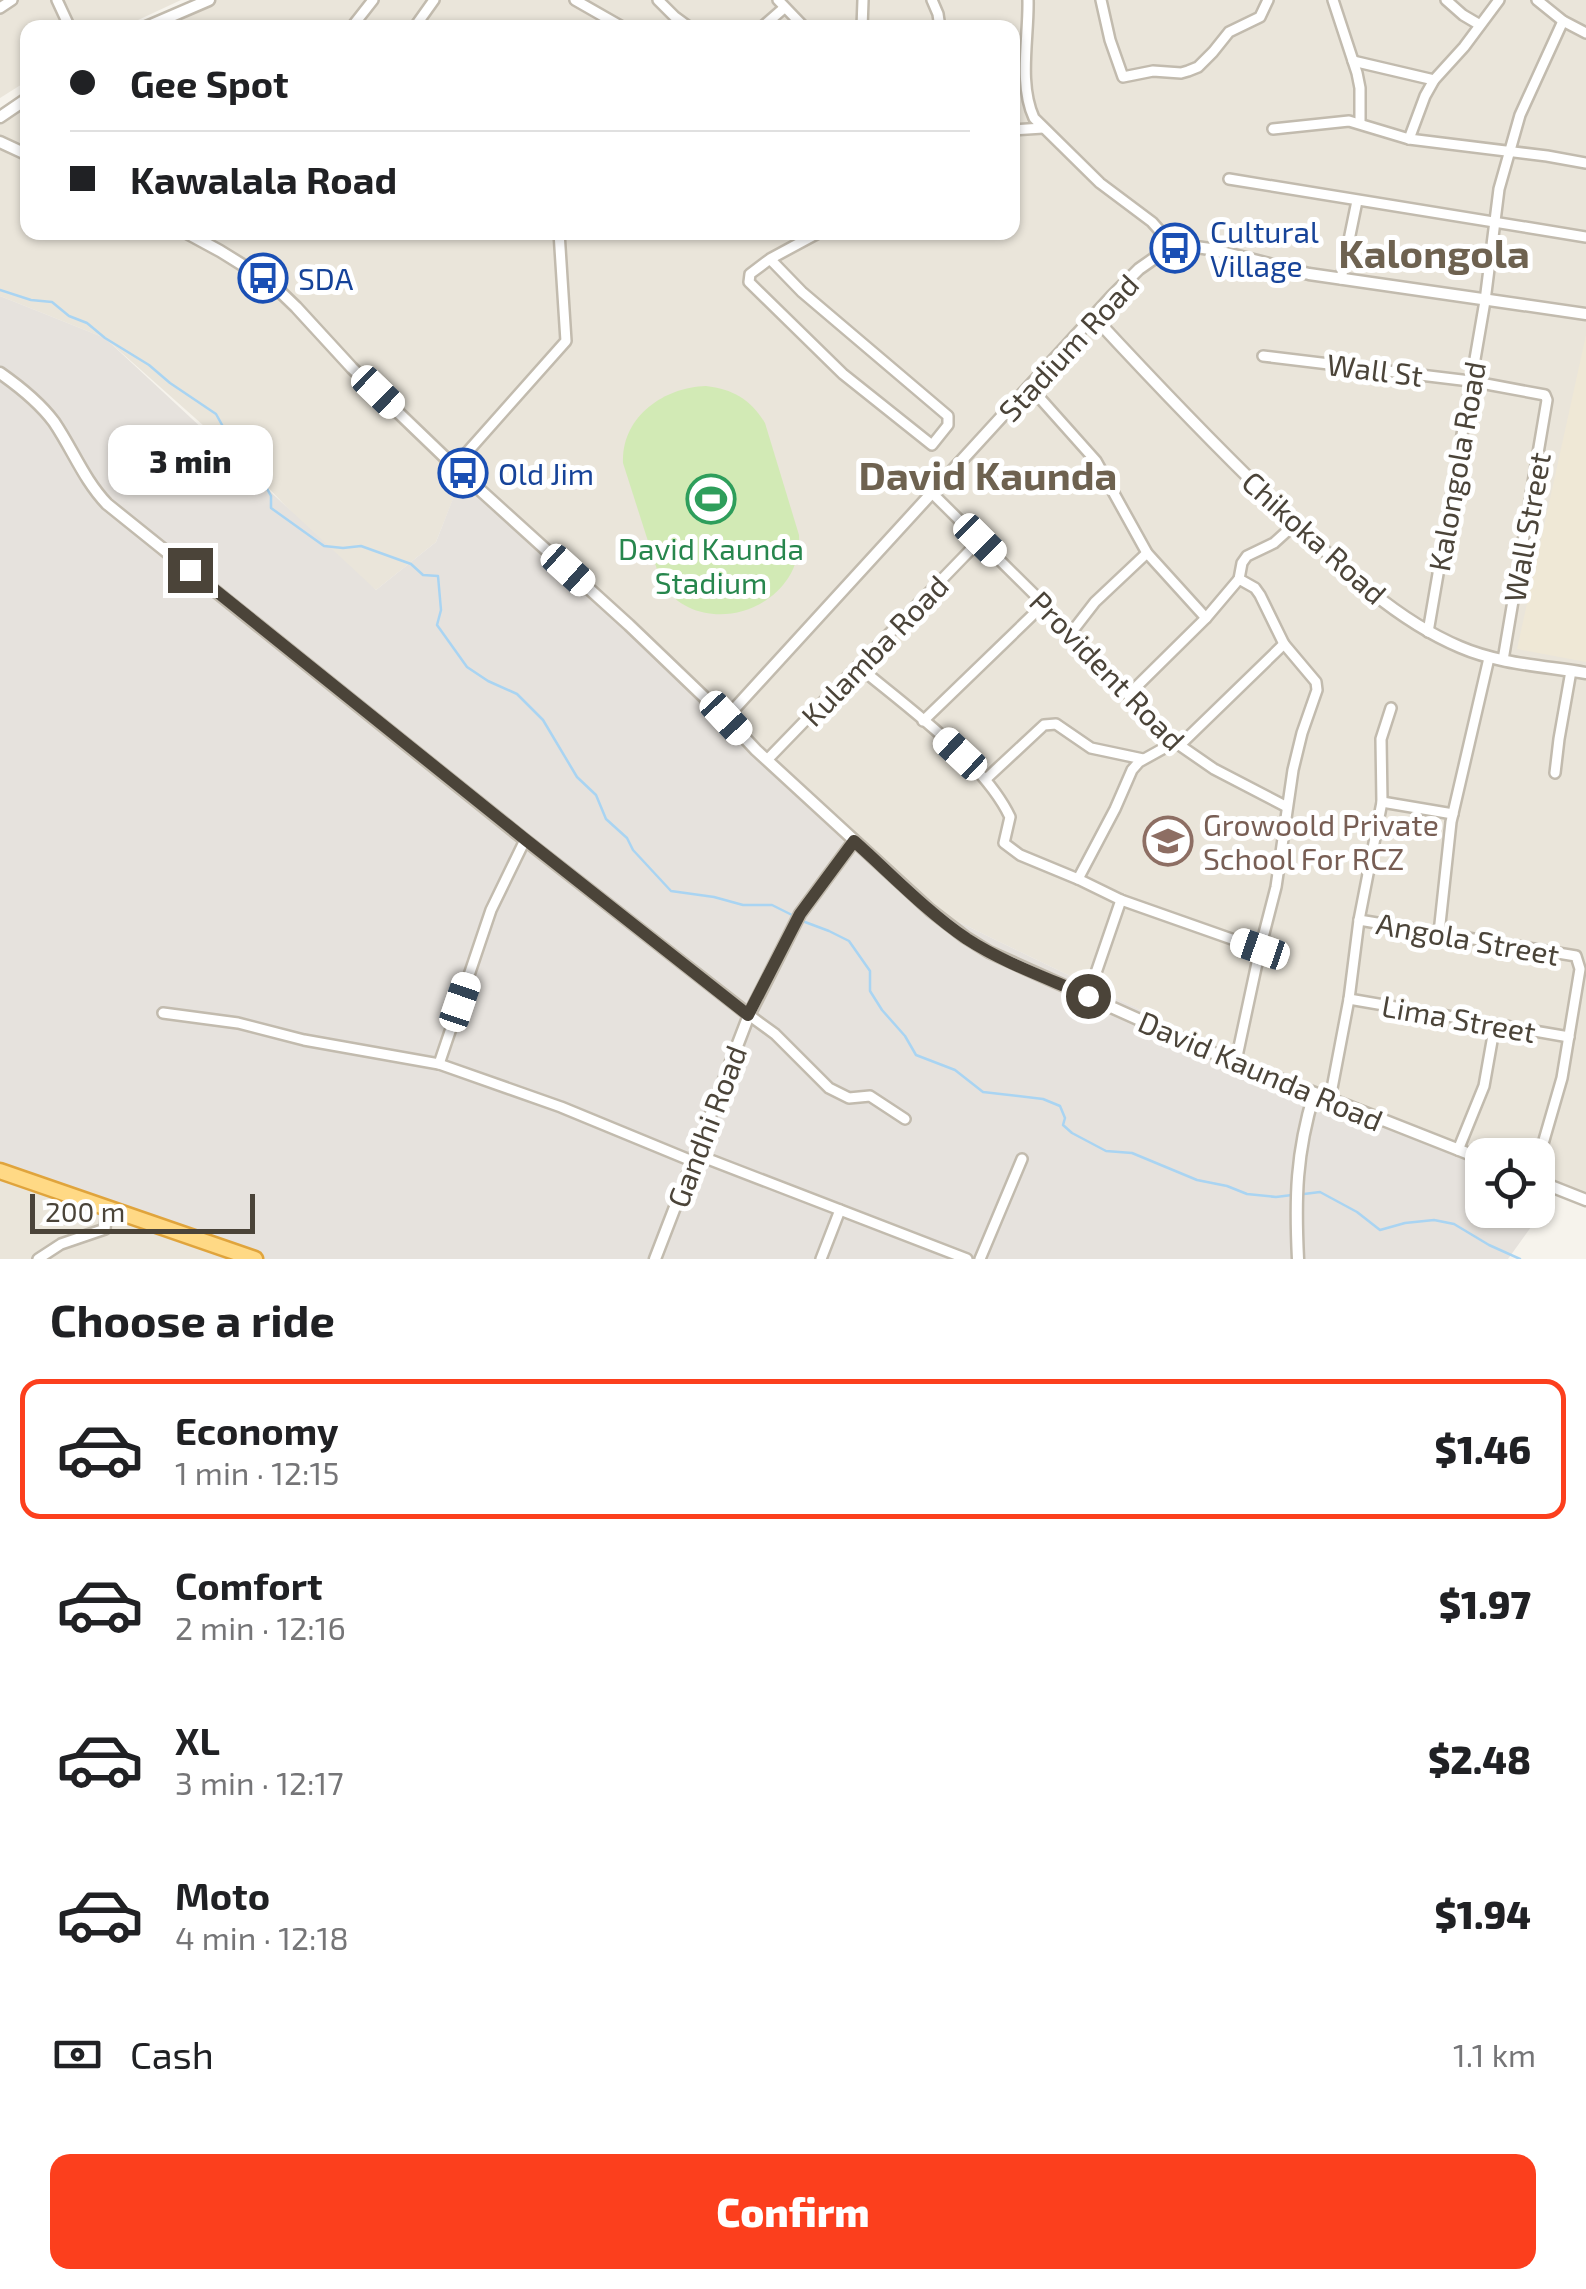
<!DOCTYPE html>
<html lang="en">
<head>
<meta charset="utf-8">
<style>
	body { margin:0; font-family:"Exo 2",sans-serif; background:#f2f2f2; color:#202124; height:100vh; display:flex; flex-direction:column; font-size:38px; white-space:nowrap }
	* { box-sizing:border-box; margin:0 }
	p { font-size:32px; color:#757577 }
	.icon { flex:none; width:55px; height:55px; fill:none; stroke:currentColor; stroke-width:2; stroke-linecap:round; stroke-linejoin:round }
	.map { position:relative; height:1259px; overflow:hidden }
	.sheet { display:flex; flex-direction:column; background:#fff; flex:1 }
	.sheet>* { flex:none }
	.banner { position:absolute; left:20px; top:20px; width:1000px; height:220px; border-radius:20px; box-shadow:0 2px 8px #0004; display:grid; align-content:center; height:220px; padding:0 50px; background:#fff }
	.tools { position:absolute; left:1465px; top:1138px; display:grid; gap:20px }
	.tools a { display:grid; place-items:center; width:90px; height:90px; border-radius:20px; background:#fff; box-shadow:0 2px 8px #0004; font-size:50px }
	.scale { position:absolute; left:30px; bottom:25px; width:225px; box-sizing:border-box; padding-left:10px; border:5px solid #4b4439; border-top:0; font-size:28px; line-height:35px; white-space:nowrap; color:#4b4439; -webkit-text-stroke:8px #fff; paint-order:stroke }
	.end { position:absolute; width:45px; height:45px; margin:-22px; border:12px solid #4b4439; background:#fff; box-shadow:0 0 0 5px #fff }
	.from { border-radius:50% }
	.bubble { position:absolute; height:70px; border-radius:20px; background:#fff; box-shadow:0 2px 8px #0004; font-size:32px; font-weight:800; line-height:70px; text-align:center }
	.car { position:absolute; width:30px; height:60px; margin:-30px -15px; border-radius:12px; box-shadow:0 0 8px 2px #0007; background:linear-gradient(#fff 24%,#345 0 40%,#fff 0 76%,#345 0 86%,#fff 0) }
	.banner b { display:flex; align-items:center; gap:35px; height:95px; font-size:38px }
	.banner b+b { border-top:2px solid #e0e0e0 }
	.banner i { width:25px; height:25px; background:#202124 }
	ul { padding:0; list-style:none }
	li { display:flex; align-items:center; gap:30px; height:140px; margin:0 20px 15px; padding:0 30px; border:5px solid transparent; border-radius:20px }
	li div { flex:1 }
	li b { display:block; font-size:38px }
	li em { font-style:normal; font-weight:800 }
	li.current { border-color:#fc3f1d }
	li>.icon { width:90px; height:90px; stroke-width:1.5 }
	h2 { padding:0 50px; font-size:45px; line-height:120px }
	.pay { display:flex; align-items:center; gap:25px; height:110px; padding:0 50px; font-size:38px }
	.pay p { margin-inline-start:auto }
	.action { display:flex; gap:20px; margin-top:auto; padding:20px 50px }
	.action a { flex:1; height:115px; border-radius:20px; background:#fc3f1d; color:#fff; font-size:40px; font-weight:800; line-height:115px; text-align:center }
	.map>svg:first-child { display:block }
</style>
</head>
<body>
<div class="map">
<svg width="1586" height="1259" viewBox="0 0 1586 1259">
	<rect width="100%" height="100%" fill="#f6f3ec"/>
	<g fill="#eae5da">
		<path d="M 0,0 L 181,0 L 123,27 L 28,28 L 27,81 L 0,98 Z"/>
		<path d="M 192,0 L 1586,0 L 1586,1201 L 1538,1183 L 1538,1155 L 1482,1155 L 1314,1094 L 932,909 L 461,479 L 436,542 L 376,590 L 338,561 L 240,458 L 105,338 L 0,296 L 0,120 L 27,100 L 28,232 L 1012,232 L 1012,28 L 141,27 Z"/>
		<path d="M 0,1171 L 254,1259 L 0,1259 Z"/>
	</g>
	<path fill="#e6e2dd" d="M 0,296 L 105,338 L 376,590 L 436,542 L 461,478 L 932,909 L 1314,1094 L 1482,1161 L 1482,1210 L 1538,1210 L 1538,1183 L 1557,1191 L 1508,1259 L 251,1259 L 0,1172 Z"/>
	<path fill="#efe8d6" d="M 1586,335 L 1586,662 L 1517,649 Z"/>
	<path fill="#d2eab5" d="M 706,386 C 733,389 751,400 765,423 L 799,535 C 804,607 705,644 662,585 L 623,463 C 621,417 664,387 706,386 Z"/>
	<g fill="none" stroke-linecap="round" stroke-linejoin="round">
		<g stroke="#a9d4f2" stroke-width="2.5">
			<path d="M 0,290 L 31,300 L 52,302 L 69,316 L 87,323 L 105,338 L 149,365 L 170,383 L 216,414 L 231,441 L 255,466 L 271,496 L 271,508 L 324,546 L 343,548 L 361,546 L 411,564 L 423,575 L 438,576 L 441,610 L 437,625 L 467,667 L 488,681 L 517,694 L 543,720 L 577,777 L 596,795 L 606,819 L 627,838 L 633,850 L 671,891 L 714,897 L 743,905 L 772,905 L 792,915"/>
			<path d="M 805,922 L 829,931 L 849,941 L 870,971 L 870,991 L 882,1010 L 905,1036 L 916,1055 L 955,1070 L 983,1092 L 1043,1099 L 1060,1106 L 1065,1118 L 1063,1125 L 1072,1133 L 1106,1151 L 1132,1153 L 1197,1180 L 1227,1186 L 1247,1194 L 1276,1197 L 1292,1195"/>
			<path d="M 1304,1194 L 1320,1192 L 1357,1212 L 1380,1230 L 1405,1223 L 1434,1220 L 1454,1224 L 1489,1245 L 1520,1259"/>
		</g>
		<g stroke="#c2bbae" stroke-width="14">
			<g id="minor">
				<path d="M 57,0 L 70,28"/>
				<path d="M 575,0 L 624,28"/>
				<path d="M 658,0 L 675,17 L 690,28"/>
				<path d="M 778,0 L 805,28"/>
				<path d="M 932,0 L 938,14 L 940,28"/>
				<path d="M 1028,0 C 1029,37 1018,83 1034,118 L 1100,183 L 1152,222 L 1175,248"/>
				<path d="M 1101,0 L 1110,40 L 1123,77 L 1153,71 L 1181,73 L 1188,71 L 1198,67 L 1213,52 L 1229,32 L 1260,17 L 1268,0"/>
				<path d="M 1333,0 L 1357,73 L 1360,88 L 1360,123"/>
				<path d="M 1446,0 L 1463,15 L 1480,25"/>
				<path d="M 1537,0 L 1563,21 L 1586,33"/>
				<path d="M 0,8 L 12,0"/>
				<path d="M 351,28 L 373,0"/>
				<path d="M 414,28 L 434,0"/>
				<path d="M 761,28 L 784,8"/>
				<path d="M 862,28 L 863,0"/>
				<path d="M 1353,61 L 1434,80"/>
				<path d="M 1273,129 L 1349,121 L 1409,139 L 1547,156 L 1586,163"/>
				<path d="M 1012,130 L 1043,128"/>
				<path d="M 1409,139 L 1425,96 L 1434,80 L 1464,47 L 1499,0"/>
				<path d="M 1229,179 L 1586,237"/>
				<path d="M 770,259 L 802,292 L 948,416 L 948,425 L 932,445 L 843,374 L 749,282 L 750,274 L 770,259 L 820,232"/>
				<path d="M 1341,279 L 1357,201"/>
				<path d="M 1263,356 L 1470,381 L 1545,395 L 1547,400 L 1503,660"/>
				<path d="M 1030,387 L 1096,461 L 1147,553 L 1206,618"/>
				<path d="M 455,466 L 566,341 L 559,232"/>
				<path d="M 933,494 L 1044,604 L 1175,742 L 1214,769 L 1287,807"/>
				<path d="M 1428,632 L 1485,301 L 1499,189 L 1520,115 L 1563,21"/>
				<path d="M 1071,633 L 1095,602 L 1147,553"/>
				<path d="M 859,667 C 906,706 984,762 1010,817 L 1004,843 L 1020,855 L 1078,879 L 1121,900 L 1260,949"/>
				<path d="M 1128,695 L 1206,618 L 1239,579 L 1242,563 L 1247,556 L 1274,543 L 1296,523"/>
				<path d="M 923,721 L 1044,604"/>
				<path d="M 1180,745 L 1284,644"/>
				<path d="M 767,760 L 980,540"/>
				<path d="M 1555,773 L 1559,739 L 1571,671"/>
				<path d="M 986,779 L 1044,725 L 1056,724 L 1091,748 L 1143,759"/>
				<path d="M 1382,802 L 1453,814"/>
				<path d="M 1078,879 L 1115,809 L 1132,770 L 1139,762 L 1175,742"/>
				<path d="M 1359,920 L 1576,956 L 1580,969 L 1562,1078 L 1538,1161"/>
				<path d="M 1439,933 L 1451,822 L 1489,658"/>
				<path d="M 1088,996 L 1121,900"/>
				<path d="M 1349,999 L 1569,1037"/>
				<path d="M 163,1013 L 238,1023 L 304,1040 L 439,1064 L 561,1107 L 692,1161"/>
				<path d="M 749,1015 L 775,1034 L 829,1088 L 849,1098 L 870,1096 L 905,1119"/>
				<path d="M 1236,1061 L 1260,949 L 1276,887 L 1293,770 L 1302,733 L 1317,690 L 1316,682 L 1284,644 L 1260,595 L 1255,588 L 1239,579"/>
				<path d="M 439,1064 L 491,910 L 525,840"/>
				<path d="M 1330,1099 L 1349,999 L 1359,920 L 1382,802 L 1381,739 L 1391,708"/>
				<path d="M 1458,1150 L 1484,1086 L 1495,1024"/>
				<path d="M 695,1154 L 967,1259"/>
				<path d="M 38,1259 L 61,1244 L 105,1229 L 107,1208"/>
				<path d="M 821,1259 L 840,1210"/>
				<path d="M 980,1259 L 1022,1159"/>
			</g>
		</g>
		<g stroke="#c2bbae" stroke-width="15">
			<g id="tertiary">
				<path d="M 144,28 L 209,0"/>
				<path d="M 0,117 L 28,98"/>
				<path d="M 0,142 L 28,155"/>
				<path d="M 185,232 L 220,251 L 270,282 L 296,307 L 352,368 L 457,469 L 629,625 L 726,718 L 756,750 L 930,910 L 965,937 L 989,952 L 1211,1052 L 1482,1159"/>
				<path d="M 1094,317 C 1156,384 1219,450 1285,513 C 1337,563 1393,619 1460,647 C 1499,664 1544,666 1586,673"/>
				<path d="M 0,373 C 20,387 39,402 54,422 C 73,450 84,480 107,504 L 525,840 L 749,1015"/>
				<path d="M 726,718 L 1112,296 L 1139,269 L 1159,255 L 1175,248 L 1189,246 L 1210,249 L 1309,274 L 1586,314"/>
				<path d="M 1538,1181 L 1586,1200"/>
				<path d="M 655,1259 L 749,1015 L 800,914 L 854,841"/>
				<path d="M 1298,1259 C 1295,1198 1296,1153 1314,1094"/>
			</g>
		</g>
		<g stroke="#e0a43c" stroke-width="19">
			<path id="trunk" d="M 0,1171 L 255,1259"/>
		</g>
		<use href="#minor" stroke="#fff" stroke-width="9"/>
		<use href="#tertiary" stroke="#fff" stroke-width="10"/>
		<use href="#trunk" stroke="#ffd985" stroke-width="14"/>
	</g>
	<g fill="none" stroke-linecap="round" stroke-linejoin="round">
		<path stroke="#4b4439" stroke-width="12" d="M 190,570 L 526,840 L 748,1015 L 800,914 L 854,841 C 891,874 926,911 967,939 C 1004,963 1047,978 1088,996"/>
	</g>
	<defs>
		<g id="bus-ring" transform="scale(2.5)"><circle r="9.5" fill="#fff" stroke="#1a4fb4" stroke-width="1.5"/><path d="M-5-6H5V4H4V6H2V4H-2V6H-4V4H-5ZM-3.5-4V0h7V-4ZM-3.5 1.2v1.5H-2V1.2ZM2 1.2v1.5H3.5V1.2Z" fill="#1a4fb4"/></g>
		<g id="stadium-ring" transform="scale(2.5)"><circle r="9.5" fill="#fff" stroke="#2e9e5b" stroke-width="1.5"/><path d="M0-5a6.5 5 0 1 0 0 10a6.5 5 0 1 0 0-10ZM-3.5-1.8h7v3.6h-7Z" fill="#2e9e5b"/></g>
		<g id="school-ring" transform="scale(2.5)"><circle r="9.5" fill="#fff" stroke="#8d6e63" stroke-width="1.5"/><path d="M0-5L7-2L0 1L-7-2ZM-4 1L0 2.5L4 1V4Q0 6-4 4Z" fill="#8d6e63"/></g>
	</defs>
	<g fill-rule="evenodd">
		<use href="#bus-ring" x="1175" y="248"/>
		<use href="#bus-ring" x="263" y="278"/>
		<use href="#bus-ring" x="463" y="473"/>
		<use href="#stadium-ring" x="711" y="499"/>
		<use href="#school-ring" x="1168" y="841"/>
	</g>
	<g text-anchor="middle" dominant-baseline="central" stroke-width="10" stroke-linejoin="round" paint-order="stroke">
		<g font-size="30" fill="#164399" stroke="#fff" text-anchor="start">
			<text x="1210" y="231">Cultural<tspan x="1210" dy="34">Village</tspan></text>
			<text x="298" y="278">SDA</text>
			<text x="498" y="473">Old Jim</text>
		</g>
		<g font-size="30" fill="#4b4439" stroke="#fff">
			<text transform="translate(1068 347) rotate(-47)">Stadium Road</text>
			<text transform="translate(1375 369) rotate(7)">Wall St</text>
			<text transform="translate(1456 466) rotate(-80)">Kalongola Road</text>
			<text transform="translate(1526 527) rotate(-80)">Wall Street</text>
			<text transform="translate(1315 537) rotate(42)">Chikoka Road</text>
			<text transform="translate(874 650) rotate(-46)">Kulamba Road</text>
			<text transform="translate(1108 670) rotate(46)">Provident Road</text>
			<text transform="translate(1468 938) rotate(10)">Angola Street</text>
			<text transform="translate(1459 1018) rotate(10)">Lima Street</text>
			<text transform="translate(1261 1070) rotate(23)">David Kaunda Road</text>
			<text transform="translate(706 1126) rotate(-69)">Gandhi Road</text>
		</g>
		<g font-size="30" fill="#27864d" stroke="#fff">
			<text x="711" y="548">David Kaunda<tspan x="711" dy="34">Stadium</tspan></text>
		</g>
		<g font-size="30" fill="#785e54" stroke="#fff" text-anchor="start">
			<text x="1203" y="824">Growoold Private<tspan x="1203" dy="34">School For RCZ</tspan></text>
		</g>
		<g font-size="40" font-weight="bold" fill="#6e6250" stroke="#fff">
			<text x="1434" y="252">Kalongola</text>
			<text x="988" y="474">David Kaunda</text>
		</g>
	</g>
</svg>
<div class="tools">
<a><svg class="icon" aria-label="locate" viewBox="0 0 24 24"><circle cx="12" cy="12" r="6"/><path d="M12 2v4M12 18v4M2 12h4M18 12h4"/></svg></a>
</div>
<div class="scale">200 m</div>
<i class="end from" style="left:1088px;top:996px"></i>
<i class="end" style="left:190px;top:570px"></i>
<div class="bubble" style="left:108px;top:425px;width:165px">3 min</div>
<i class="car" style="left:378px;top:392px;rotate:134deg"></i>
<i class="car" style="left:980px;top:540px;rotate:135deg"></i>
<i class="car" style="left:568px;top:570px;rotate:132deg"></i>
<i class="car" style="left:726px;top:718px;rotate:137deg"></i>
<i class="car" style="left:960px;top:754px;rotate:313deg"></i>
<i class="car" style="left:1260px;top:949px;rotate:289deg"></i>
<i class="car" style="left:460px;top:1002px;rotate:19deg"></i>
<div class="banner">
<b><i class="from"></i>Gee Spot</b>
<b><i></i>Kawalala Road</b>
</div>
</div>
<section class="sheet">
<h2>Choose a ride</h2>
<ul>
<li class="current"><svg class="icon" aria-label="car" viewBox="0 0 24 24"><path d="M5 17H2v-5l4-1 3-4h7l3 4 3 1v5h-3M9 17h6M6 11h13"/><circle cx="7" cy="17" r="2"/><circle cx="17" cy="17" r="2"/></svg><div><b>Economy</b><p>1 min · 12:15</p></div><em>$1.46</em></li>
<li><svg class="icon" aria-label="car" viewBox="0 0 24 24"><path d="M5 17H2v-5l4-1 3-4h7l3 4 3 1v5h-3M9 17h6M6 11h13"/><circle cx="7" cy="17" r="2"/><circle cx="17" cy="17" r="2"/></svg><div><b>Comfort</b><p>2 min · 12:16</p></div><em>$1.97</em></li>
<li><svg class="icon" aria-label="car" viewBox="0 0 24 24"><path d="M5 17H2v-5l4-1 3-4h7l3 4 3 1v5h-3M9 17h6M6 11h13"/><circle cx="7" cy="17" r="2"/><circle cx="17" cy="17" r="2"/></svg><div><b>XL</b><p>3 min · 12:17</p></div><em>$2.48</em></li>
<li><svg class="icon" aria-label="car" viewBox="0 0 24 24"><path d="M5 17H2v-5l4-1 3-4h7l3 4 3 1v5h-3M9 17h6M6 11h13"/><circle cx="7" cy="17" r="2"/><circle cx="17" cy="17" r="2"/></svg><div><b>Moto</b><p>4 min · 12:18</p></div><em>$1.94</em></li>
</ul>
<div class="pay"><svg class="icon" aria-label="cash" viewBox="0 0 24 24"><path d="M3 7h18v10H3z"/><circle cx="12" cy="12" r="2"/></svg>Cash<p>1.1 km</p></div>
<div class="action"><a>Confirm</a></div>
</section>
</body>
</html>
